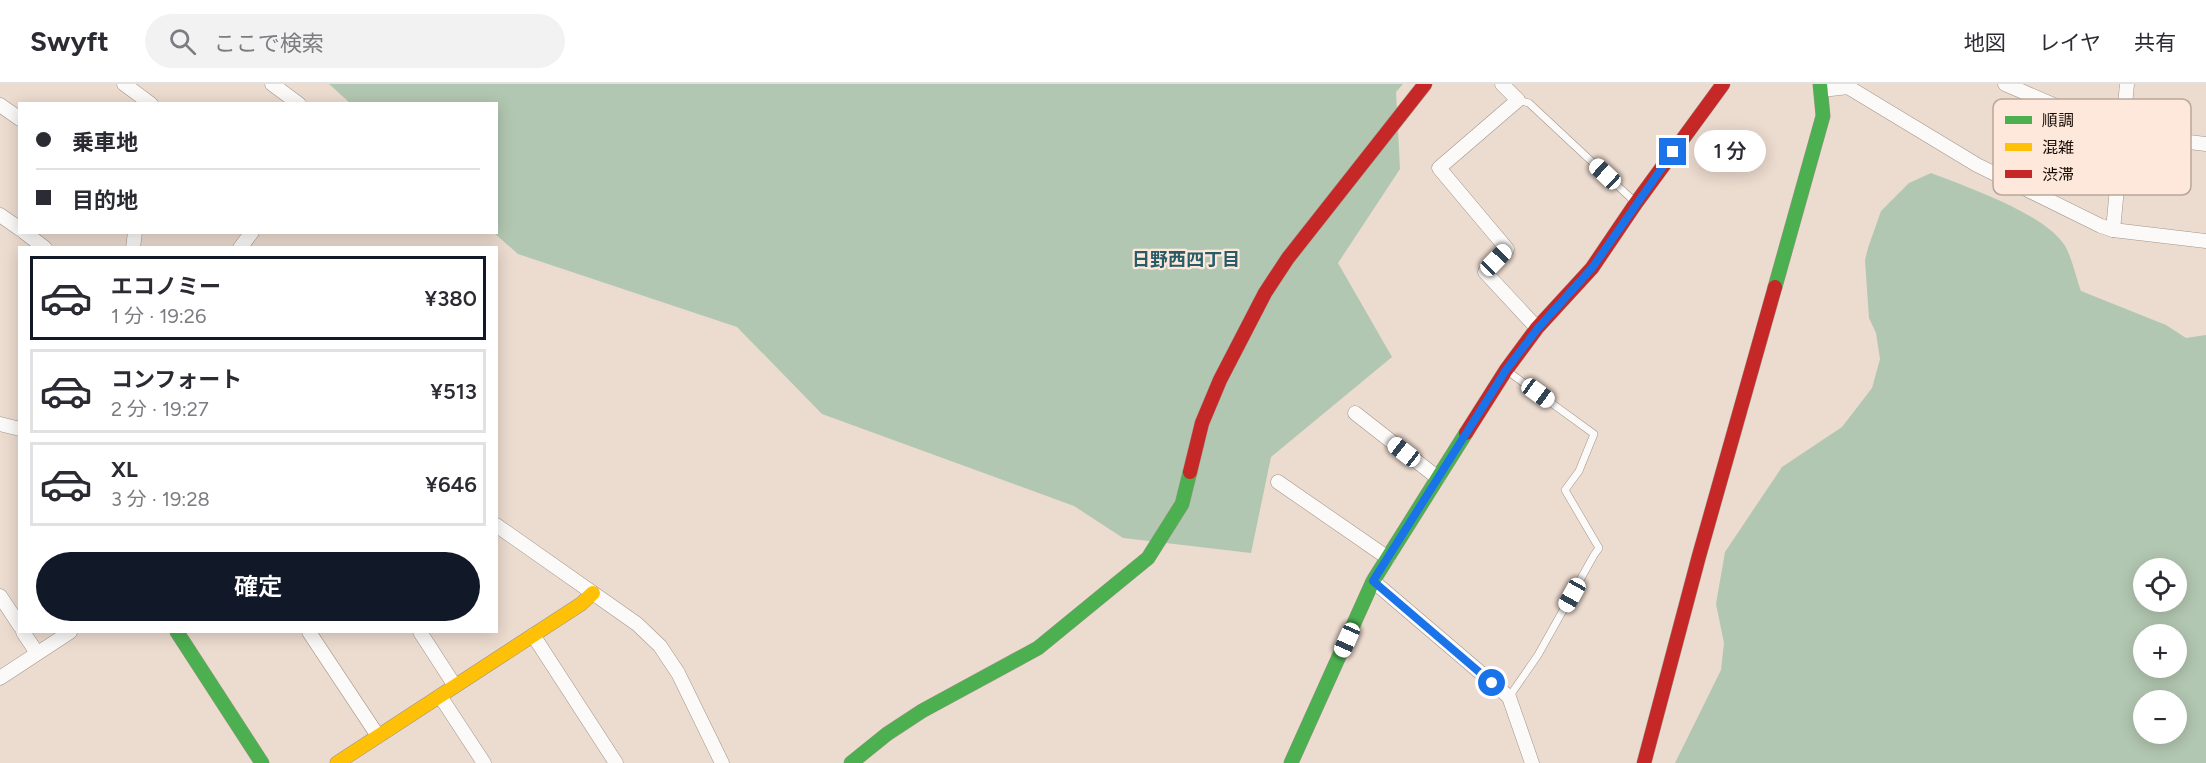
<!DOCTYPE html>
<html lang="ja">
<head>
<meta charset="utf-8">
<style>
	body { margin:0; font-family:Figtree,"Noto Sans JP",sans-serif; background:#f2f2f3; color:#2b2b33; height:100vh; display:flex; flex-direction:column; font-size:22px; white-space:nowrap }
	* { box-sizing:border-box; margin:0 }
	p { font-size:20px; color:#7c7c81 }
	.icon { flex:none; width:33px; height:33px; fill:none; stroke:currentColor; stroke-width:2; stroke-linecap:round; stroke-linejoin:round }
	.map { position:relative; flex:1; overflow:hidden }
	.drawer { position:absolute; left:18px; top:162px; width:480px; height:387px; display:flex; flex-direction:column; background:#fff; border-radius:0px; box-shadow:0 3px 15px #0003 }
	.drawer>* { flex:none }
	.hud { position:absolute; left:18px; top:18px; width:480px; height:132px; border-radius:0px; box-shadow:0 3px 15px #0003; display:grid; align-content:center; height:132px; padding:0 18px; background:#fff }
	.controls { position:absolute; left:2133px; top:474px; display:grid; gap:12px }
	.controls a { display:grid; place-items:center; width:54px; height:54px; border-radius:50%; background:#fff; box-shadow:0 3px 15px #0003; font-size:30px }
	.end { position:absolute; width:27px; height:27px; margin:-14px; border:8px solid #1a73e8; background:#fff; box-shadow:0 0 0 3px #fff }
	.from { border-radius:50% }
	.bubble { position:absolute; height:42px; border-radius:21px; background:#fff; box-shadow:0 3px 15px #0003; font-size:20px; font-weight:600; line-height:42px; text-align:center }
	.car { position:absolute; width:18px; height:36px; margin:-18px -9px; border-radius:8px; box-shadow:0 0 4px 2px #0007; background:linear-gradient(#fff 24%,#345 0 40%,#fff 0 76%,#345 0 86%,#fff 0) }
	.hud b { display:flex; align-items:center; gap:21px; height:57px; font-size:22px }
	.hud b+b { border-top:2px solid #e1e1e2 }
	.hud i { width:15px; height:15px; background:#2b2b33 }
	ul { padding:10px 0 0; list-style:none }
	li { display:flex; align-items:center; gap:18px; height:84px; margin:0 12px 9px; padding:0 6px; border:3px solid #e1e1e2; border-radius:0px }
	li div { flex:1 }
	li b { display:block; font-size:22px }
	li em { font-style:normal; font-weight:600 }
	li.on { border-color:#111827 }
	li>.icon { width:54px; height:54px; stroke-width:1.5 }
	.primary-button { display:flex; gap:12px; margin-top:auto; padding:12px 18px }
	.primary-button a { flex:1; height:69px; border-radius:36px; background:#111827; color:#fff; font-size:24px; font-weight:600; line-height:69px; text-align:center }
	header { display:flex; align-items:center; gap:36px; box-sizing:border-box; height:84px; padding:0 30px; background:#fff; border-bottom:2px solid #e1e1e2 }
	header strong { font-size:28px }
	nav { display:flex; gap:33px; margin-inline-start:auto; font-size:21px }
	.search { width:420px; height:54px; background:#f2f2f3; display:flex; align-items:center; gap:15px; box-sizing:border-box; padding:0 21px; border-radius:33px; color:#7c7c81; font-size:22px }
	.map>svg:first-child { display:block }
</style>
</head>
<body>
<header>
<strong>Swyft</strong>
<div class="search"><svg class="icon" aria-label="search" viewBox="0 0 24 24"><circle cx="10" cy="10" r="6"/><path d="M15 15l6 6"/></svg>ここで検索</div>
<nav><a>地図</a><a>レイヤ</a><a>共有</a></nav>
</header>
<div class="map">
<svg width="2206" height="679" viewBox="0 0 2206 679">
	<rect width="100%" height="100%" fill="#ecdbcf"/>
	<g fill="#b2c7b1" fill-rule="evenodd">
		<path d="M 329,0 L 1403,0 L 1396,8 L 1400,85 L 1338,179 L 1392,273 L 1271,373 L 1251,469 L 1123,454 L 1074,422 L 822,330 L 737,243 L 518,170 L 494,149 L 496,148 L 496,20 L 350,19 Z"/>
		<path d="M 1931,89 C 1967,103 2040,128 2063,159 C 2071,169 2076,194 2081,207 L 2166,241 L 2186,254 L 2206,251 L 2206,679 L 1675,679 L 1721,586 L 1724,559 L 1716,520 L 1725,468 L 1782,383 L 1842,343 L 1872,304 L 1880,275 L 1876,249 L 1869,234 L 1865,176 L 1868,164 L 1881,127 L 1909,99 ZM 2144,484 L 2176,484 L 2176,518 L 2144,518 ZM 2144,550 L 2176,550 L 2176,584 L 2144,584 ZM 2144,616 L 2176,616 L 2176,650 L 2144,650 Z"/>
	</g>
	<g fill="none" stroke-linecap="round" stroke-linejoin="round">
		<g stroke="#a1958b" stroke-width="8">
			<g id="lane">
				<path d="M 1518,16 L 1529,19 L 1635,118"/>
				<path d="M 1506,286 L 1594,350 L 1579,387 L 1565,406 L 1599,464 L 1594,471 L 1538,571 L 1509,613"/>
			</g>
		</g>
		<g stroke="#a1958b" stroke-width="15">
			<g id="street">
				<path d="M 124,0 L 151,20"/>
				<path d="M 272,0 L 299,20"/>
				<path d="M 1502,0 L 1518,16 L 1439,84 L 1507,165 L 1485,188 L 1537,244"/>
				<path d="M 2005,0 L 2121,50 L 2206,60"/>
				<path d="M 1822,6 L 1848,3 L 1977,81 L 2101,142 L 2113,146 L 2206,157"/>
				<path d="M 0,21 L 20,35"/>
				<path d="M 0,131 L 20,145"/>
				<path d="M 2113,146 L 2127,0"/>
				<path d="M 24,148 L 45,164"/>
				<path d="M 133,164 L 135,148"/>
				<path d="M 240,164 L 252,148"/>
				<path d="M 1355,329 L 1438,394"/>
				<path d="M 0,340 L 20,345"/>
				<path d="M 1278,398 L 1388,474"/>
				<path d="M 496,441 L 637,540 L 660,562 L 678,589 L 722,679"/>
				<path d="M 1373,497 L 1509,613 L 1532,679"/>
				<path d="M 0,512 L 20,542"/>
				<path d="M 23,548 L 37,569"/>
				<path d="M 309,548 L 378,652"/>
				<path d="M 420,548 L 455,602"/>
				<path d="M 533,551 L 616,679"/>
				<path d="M 0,594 L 70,548"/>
				<path d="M 440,612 L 484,679"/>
			</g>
		</g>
		<g stroke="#a1958b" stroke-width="15">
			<g id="fast">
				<path d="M 1775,203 L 1823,32 L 1820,0"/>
				<path d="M 177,548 L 262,679"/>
				<path d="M 851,679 L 887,650 L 922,627 L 1038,564 L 1148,474 L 1182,420 L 1190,388"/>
				<path d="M 1291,679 L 1373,497 L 1466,349"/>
			</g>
		</g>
		<g stroke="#a1958b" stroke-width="15">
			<path id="slow" d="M 337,679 L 581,520 L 593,509"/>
		</g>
		<g stroke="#a1958b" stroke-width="15">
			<g id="jam">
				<path d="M 1466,349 L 1506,286 L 1537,244 L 1592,184 L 1636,119 L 1723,0"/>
				<path d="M 1190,388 L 1202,339 L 1220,296 L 1265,209 L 1288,174 L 1425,0"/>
				<path d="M 1644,679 L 1699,472 L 1775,203"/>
			</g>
		</g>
		<use href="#lane" stroke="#fcfaf8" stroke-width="7"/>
		<use href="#street" stroke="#fcfaf8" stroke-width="14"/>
		<use href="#fast" stroke="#4caf50" stroke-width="14"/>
		<use href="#slow" stroke="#ffc107" stroke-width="14"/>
		<use href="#jam" stroke="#c62828" stroke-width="14"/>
	</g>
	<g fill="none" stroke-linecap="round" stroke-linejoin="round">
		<path stroke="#1a73e8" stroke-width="8" d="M 1492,599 L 1373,497 L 1506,286 L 1538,244 L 1592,184 L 1673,68"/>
	</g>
	<g text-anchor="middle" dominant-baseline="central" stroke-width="4.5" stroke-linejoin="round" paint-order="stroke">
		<g font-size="18" font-weight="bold" fill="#265d68" stroke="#fde8db">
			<text x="1186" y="176">日野西四丁目</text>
		</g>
	</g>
	<rect x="1993" y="15" width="198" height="96" rx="9" fill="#fde8db" stroke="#b8a69b" stroke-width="1.5"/>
	<rect x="2005" y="32" width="27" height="8" fill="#4caf50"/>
	<rect x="2005" y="59" width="27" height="8" fill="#ffc107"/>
	<rect x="2005" y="86" width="27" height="8" fill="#c62828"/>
	<g font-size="16" fill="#180d06">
		<text x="2042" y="42">順調</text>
		<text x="2042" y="69">混雑</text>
		<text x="2042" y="96">渋滞</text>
	</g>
</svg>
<div class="controls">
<a><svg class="icon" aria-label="locate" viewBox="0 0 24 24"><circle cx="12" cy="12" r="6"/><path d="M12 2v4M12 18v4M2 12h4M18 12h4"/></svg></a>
<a>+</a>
<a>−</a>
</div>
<i class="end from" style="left:1492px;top:599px"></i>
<i class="end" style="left:1673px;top:68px"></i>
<div class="bubble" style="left:1694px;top:46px;width:72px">1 分</div>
<i class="car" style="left:1605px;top:90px;rotate:313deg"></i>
<i class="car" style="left:1496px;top:176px;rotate:44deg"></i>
<i class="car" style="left:1538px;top:309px;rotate:126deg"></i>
<i class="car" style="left:1404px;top:368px;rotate:308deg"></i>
<i class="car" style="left:1572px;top:511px;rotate:209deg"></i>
<i class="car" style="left:1347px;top:556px;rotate:204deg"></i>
<div class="hud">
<b><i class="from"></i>乗車地</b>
<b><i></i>目的地</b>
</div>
<section class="drawer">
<ul>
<li class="on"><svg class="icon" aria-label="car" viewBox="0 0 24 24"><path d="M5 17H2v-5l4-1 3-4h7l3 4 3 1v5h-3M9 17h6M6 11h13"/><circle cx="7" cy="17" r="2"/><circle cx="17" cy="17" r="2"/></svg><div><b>エコノミー</b><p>1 分 · 19:26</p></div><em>¥380</em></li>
<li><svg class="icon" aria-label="car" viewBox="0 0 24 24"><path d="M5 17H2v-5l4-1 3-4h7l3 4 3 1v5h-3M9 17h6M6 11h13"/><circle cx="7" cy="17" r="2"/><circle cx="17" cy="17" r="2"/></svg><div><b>コンフォート</b><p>2 分 · 19:27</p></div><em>¥513</em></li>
<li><svg class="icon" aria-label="car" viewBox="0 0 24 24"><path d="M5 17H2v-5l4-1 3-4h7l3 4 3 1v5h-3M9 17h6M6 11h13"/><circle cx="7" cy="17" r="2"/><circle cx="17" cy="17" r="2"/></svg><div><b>XL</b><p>3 分 · 19:28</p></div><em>¥646</em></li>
</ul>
<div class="primary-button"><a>確定</a></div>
</section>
</div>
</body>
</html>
